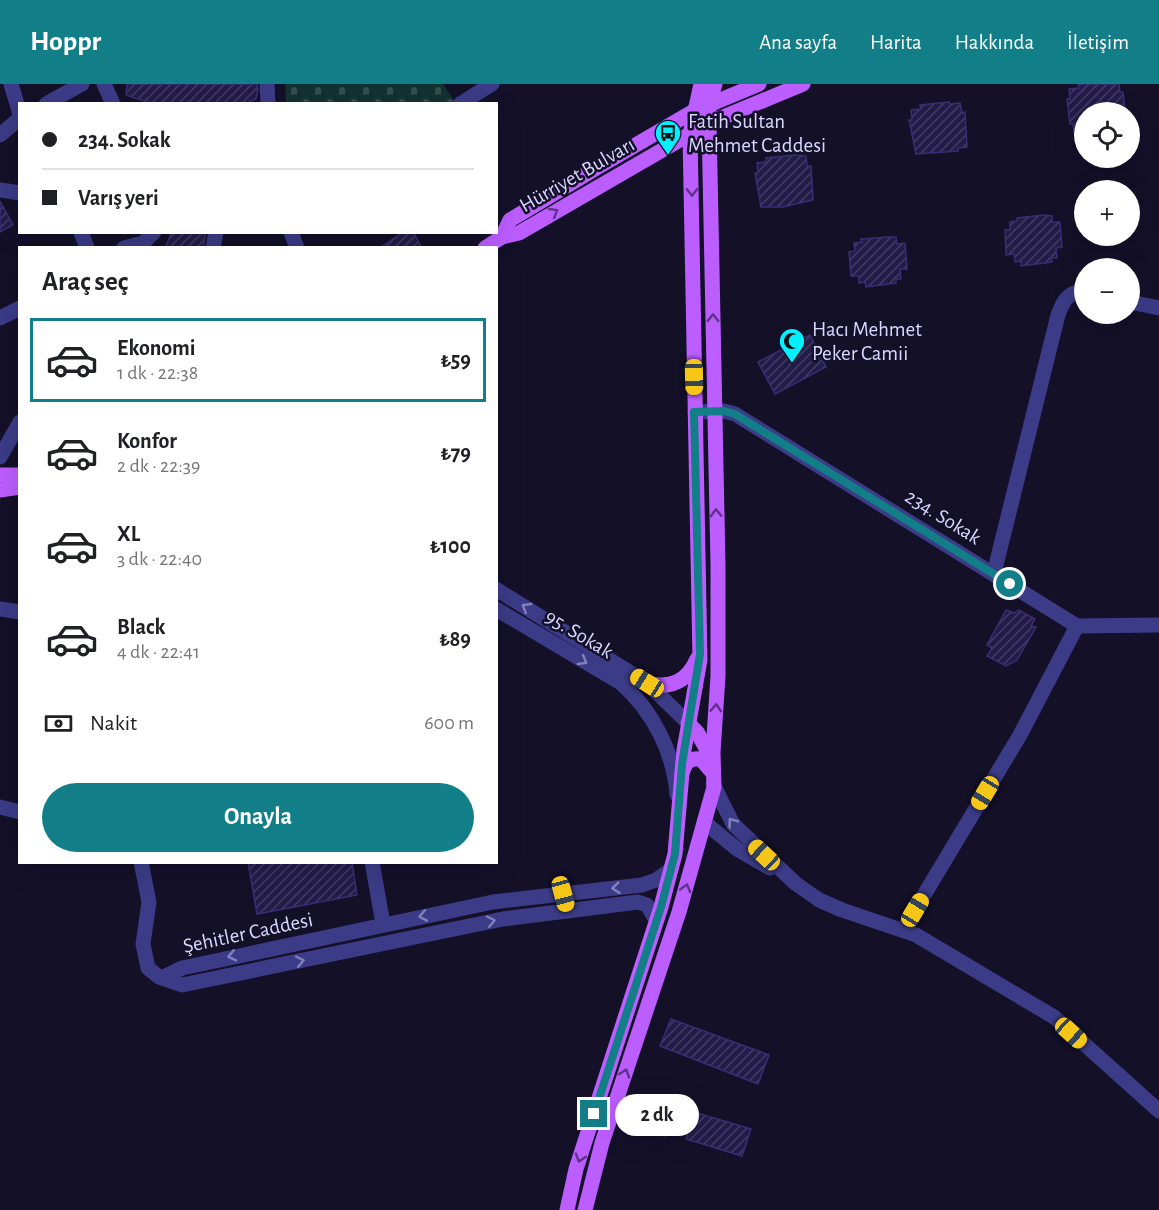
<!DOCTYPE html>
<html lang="tr">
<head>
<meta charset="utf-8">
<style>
	body { margin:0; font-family:"Alegreya Sans",sans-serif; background:#f2f2f2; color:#202124; height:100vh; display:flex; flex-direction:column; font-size:22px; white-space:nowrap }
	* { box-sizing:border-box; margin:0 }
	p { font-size:20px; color:#757577 }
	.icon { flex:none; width:33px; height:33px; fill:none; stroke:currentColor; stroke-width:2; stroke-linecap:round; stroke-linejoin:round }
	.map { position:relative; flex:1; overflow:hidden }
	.panel { position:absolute; left:18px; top:162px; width:480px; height:618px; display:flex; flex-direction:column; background:#fff; border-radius:0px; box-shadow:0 6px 24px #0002 }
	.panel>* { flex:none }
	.banner { position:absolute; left:18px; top:18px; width:480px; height:132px; border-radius:0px; box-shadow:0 6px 24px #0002; display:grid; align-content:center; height:132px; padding:0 24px; background:#fff }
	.fabs { position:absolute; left:1074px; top:18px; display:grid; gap:12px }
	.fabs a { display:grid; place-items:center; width:66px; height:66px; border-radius:50%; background:#fff; box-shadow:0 6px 24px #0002; font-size:30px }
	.end { position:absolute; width:27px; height:27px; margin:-14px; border:8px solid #127e87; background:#fff; box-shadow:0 0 0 3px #fff }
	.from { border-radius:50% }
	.bubble { position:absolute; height:42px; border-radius:21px; background:#fff; box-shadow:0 6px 24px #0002; font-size:20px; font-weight:700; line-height:42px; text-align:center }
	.car { position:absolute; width:18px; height:36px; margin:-18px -9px; border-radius:8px; box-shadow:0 0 4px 2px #0007; background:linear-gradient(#f5c518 24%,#345 0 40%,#f5c518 0 76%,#345 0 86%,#f5c518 0) }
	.banner b { display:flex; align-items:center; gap:21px; height:57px; font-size:22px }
	.banner b+b { border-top:2px solid #e0e0e0 }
	.banner i { width:15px; height:15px; background:#202124 }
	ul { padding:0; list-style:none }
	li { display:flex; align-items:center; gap:18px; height:84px; margin:0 12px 9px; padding:0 12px; border:3px solid transparent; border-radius:0px }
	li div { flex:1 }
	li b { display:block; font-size:22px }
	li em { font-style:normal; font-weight:700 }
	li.selected { border-color:#127e87 }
	li>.icon { width:54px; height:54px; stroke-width:1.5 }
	h2 { padding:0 24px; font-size:27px; line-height:72px }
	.pay { display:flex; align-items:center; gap:15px; height:66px; padding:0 24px; font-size:22px }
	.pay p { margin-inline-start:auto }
	.cta { display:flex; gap:12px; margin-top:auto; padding:12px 24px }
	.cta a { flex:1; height:69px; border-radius:36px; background:#127e87; color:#fff; font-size:24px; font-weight:700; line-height:69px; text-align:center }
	header { display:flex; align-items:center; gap:36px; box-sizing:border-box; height:84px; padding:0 30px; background:#127e87; color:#fff }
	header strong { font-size:28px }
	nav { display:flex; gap:33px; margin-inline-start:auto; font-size:21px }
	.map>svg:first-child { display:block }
</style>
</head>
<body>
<header>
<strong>Hoppr</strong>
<nav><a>Ana sayfa</a><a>Harita</a><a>Hakkında</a><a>İletişim</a></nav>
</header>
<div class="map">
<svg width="1159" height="1126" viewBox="0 0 1159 1126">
	<defs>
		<pattern id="cemetery-stones" width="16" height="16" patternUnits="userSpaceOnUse" patternTransform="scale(1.5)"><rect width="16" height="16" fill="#13322f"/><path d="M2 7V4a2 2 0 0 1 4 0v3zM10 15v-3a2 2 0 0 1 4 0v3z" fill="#354f4e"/></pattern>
		<pattern id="building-hatch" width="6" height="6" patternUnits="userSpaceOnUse" patternTransform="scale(1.5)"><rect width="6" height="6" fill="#231c49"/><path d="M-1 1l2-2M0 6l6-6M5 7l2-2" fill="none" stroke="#423c64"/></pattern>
	</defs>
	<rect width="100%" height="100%" fill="#131028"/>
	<path fill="url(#cemetery-stones)" d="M 285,0 L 443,0 L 455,18 L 286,19 Z"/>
	<g fill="url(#building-hatch)" stroke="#392e75" stroke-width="1.5">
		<path d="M 127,0 L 257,0 L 258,6 L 256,15 L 245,20 L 153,20 L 126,11 Z"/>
		<path d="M 1078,0 L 1119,0 L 1120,8 L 1123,8 L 1125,28 L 1084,28 L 1084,48 L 1074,49 L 1073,40 L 1070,40 L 1067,15 L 1070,15 L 1069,5 L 1079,4 Z"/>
		<path d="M 949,18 L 950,20 L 960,19 L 962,29 L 965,28 L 967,63 L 958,64 L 958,67 L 916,70 L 909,36 L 912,36 L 911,26 L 921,25 L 920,21 Z"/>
		<path d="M 795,71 L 806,72 L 807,82 L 811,82 L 813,116 L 783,123 L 761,123 L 755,89 L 758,89 L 757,79 L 766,78 L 766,74 Z"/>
		<path d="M 0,117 L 13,141 L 0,148 Z"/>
		<path d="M 1044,131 L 1052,132 L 1052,138 L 1060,138 L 1062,163 L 1056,164 L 1057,174 L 1051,174 L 1052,178 L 1021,182 L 1021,177 L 1015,178 L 1014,170 L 1006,171 L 1005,146 L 1010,146 L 1010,138 L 1017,137 L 1017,134 Z"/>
		<path d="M 172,148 L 206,148 L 203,164 L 165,164 Z"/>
		<path d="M 403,148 L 413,148 L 422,164 L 380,164 Z"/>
		<path d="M 889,153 L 896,153 L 897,160 L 905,159 L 907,185 L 900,185 L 901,195 L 896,195 L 896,199 L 866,203 L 865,198 L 859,199 L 859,192 L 851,192 L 849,168 L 855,167 L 854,159 L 862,158 L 861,155 Z"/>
		<path d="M 810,251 L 826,283 L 775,310 L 758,278 Z"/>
		<path d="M 1006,526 L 1014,529 L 1019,526 L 1035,535 L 1031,542 L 1036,543 L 1017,576 L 1006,582 L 987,572 L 992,564 L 987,561 Z"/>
		<path d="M 248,778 L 352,778 L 357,811 L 257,830 Z"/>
		<path d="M 671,935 L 769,971 L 758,1000 L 660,962 Z"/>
		<path d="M 645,1014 L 674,1022 L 665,1052 L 637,1043 Z"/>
		<path d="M 694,1028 L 751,1045 L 742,1072 L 686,1055 Z"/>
	</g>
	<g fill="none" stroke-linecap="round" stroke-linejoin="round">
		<g stroke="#3b3b87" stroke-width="15">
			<path d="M 11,0 L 20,30"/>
			<path d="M 104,0 L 113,20"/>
			<path d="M 267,0 L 268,20"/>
			<path d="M 46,20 L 82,0"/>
			<path d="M 460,20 L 492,0"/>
			<path d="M 0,51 L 20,34"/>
			<path d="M 0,106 L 20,109"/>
			<path d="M 81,148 L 87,164"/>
			<path d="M 291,148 L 297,164"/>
			<path d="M 124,164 L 143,159 L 154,148"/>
			<path d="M 213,164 L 216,148"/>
			<path d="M 1130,218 L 1159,224"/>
			<path d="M 0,234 L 20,224"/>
			<path d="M 695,328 L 724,327 L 735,330 L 1077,542 L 1159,541"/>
			<path d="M 0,373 L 20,338"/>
			<path d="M 994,489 L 1058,231 C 1063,217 1068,208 1084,207"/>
			<path d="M 496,505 L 647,599 L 688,639"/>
			<path d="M 0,525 L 20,528"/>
			<path d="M 496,525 L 621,599 C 653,627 674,669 677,711"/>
			<path d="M 713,700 L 733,740 L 795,799 L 819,816 L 842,826 L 916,851 L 1054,933 L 1159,1027"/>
			<path d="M 0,723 L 20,728"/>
			<path d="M 704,738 L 737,765 L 770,784"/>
			<path d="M 141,778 L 149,818 L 143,860 L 148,884 L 159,893 L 182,901 L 503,835 L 638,818 L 647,821 L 656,836"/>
			<path d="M 372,778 L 383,840"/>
			<path d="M 903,846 L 1020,651 L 1077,542"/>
			<path d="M 162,894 L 182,884 L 493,818 L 642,801 L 656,796 L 670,786"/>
		</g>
		<g stroke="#bc5dff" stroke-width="15">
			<path d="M 502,153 L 510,136 L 598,83 L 694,27 L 759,0"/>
			<path d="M 485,164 L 502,153 L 519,149 L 709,39 L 803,0"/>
			<path d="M 0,391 L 20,391"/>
			<path d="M 0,406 L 20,403"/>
			<path d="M 647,599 C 670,605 687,598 697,575"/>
			<path d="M 688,639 L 697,648 L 711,673"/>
			<path d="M 682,689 C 686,678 689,674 701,675 L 713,689"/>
			<path d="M 567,1126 L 576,1085 L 661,823 L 675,770 L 684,666 L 700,576 L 690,50 L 701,0"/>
			<path d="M 585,1126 L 602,1059 L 679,828 L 714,703 L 713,668 L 718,592 L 718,481 L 709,39 L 709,20 L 715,0"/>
		</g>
	</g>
	<defs><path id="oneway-chevron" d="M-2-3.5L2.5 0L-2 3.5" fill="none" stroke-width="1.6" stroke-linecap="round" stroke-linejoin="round" transform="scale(1.5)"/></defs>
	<g stroke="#5f3389">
		<use href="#oneway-chevron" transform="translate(692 108) rotate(89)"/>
		<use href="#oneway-chevron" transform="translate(554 128) rotate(-31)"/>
		<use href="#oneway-chevron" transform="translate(713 234) rotate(-90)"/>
		<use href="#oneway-chevron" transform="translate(716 429) rotate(-92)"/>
		<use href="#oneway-chevron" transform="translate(716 624) rotate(-87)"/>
		<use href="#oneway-chevron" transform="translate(686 804) rotate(-75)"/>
		<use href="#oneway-chevron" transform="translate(625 989) rotate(-72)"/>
		<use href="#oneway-chevron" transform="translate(580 1074) rotate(107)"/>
	</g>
	<g stroke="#8281bd">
		<use href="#oneway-chevron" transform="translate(526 523) rotate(-149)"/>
		<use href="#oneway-chevron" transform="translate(583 577) rotate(31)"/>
		<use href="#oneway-chevron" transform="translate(732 738) rotate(-127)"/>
		<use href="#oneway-chevron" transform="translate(616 804) rotate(173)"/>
		<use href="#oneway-chevron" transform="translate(423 832) rotate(169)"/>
		<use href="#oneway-chevron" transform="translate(491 837) rotate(-12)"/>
		<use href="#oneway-chevron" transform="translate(232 872) rotate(167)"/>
		<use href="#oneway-chevron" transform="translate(300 877) rotate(-12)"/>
	</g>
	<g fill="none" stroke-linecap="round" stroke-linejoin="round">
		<path stroke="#127e87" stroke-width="8" d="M 594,1030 L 661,823 L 675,770 L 682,680 L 700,570 L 694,328 L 724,327 L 735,330 L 1010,500"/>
	</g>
	<defs>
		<g id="bus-pin" transform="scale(1.35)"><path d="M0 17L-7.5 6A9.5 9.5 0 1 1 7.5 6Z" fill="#02f0ff" stroke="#131028"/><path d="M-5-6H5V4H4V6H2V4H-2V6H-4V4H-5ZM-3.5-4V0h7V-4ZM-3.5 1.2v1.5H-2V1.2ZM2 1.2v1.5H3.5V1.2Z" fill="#111"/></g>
		<g id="mosque-pin" transform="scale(1.35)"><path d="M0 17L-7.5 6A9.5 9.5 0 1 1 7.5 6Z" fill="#02f0ff" stroke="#131028"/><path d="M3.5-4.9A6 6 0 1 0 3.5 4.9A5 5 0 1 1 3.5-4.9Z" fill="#111"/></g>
	</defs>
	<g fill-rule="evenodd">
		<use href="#bus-pin" x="668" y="49"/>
		<use href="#mosque-pin" x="792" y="257"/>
	</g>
	<g text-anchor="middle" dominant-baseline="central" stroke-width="5" stroke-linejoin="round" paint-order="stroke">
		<g font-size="21" fill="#d9d6ff" stroke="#131028" text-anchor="start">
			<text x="688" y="37">Fatih Sultan<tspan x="688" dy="24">Mehmet Caddesi</tspan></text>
			<text x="812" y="245">Hacı Mehmet<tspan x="812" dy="24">Peker Camii</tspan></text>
		</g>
		<g font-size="21" fill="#d9d6ff" stroke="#131028">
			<text transform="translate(577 91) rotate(-30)">Hürriyet Bulvarı</text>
			<text transform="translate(943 433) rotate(32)">234. Sokak</text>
			<text transform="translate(579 550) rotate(31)">95. Sokak</text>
			<text transform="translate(248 849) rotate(-12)">Şehitler Caddesi</text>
		</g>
	</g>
</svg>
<div class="fabs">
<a><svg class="icon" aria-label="locate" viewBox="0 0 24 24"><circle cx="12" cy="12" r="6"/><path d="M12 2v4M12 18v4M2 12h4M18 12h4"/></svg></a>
<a>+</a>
<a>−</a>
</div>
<i class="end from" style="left:1010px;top:500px"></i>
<i class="end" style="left:594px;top:1030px"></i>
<div class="bubble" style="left:615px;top:1010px;width:84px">2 dk</div>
<i class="car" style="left:694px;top:293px;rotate:179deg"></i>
<i class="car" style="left:647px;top:599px;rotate:302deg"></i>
<i class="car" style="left:985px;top:709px;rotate:211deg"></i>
<i class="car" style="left:764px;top:771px;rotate:313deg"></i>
<i class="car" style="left:563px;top:810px;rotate:165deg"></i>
<i class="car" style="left:915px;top:826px;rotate:31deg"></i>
<i class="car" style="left:1071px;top:949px;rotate:132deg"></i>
<div class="banner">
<b><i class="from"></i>234. Sokak</b>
<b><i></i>Varış yeri</b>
</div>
<section class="panel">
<h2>Araç seç</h2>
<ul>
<li class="selected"><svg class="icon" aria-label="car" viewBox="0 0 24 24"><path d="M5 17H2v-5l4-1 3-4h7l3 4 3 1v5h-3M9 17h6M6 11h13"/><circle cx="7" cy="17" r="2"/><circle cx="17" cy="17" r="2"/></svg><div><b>Ekonomi</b><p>1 dk · 22:38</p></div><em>₺59</em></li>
<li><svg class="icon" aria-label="car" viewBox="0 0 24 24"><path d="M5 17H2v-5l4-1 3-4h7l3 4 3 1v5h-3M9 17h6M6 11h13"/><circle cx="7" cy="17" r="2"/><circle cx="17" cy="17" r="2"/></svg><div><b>Konfor</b><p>2 dk · 22:39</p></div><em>₺79</em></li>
<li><svg class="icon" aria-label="car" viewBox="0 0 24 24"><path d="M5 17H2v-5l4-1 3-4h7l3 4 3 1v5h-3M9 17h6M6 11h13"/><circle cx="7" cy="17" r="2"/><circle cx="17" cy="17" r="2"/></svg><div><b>XL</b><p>3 dk · 22:40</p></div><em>₺100</em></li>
<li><svg class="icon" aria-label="car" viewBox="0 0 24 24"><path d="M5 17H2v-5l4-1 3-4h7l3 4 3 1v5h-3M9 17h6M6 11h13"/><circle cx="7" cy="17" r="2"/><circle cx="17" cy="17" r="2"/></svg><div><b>Black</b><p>4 dk · 22:41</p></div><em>₺89</em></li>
</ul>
<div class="pay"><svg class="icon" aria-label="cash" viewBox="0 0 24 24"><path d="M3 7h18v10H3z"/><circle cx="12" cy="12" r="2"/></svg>Nakit<p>600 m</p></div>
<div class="cta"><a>Onayla</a></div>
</section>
</div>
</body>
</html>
